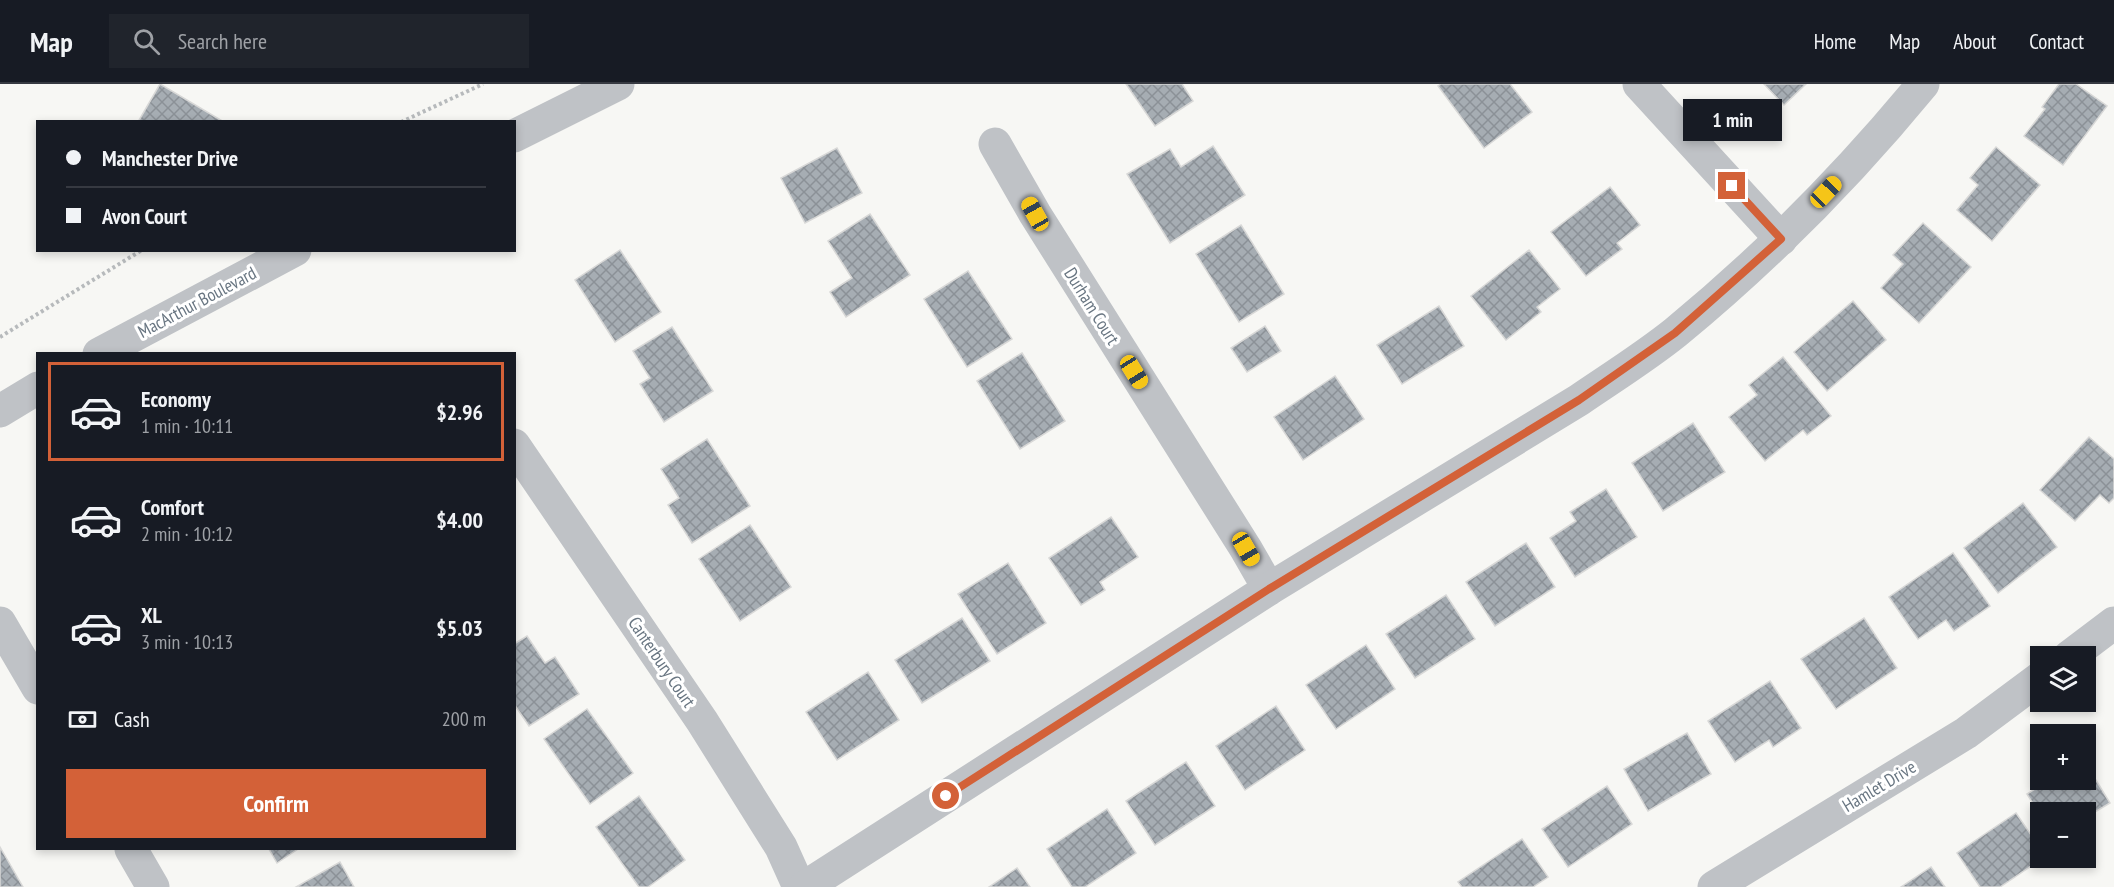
<!DOCTYPE html>
<html lang="en">
<head>
<meta charset="utf-8">
<style>
	body { margin:0; font-family:"PT Sans Narrow",sans-serif; background:#20242c; color:#f1f3f6; height:100vh; display:flex; flex-direction:column; font-size:22px; white-space:nowrap }
	* { box-sizing:border-box; margin:0 }
	p { font-size:20px; color:#9ea1a6 }
	.icon { flex:none; width:33px; height:33px; fill:none; stroke:currentColor; stroke-width:2; stroke-linecap:round; stroke-linejoin:round }
	.map { position:relative; flex:1; overflow:hidden }
	.side { position:absolute; left:36px; top:268px; width:480px; height:498px; display:flex; flex-direction:column; background:#171b24; border-radius:0px; box-shadow:0 3px 9px #0003 }
	.side>* { flex:none }
	.banner { position:absolute; left:36px; top:36px; width:480px; height:132px; border-radius:0px; box-shadow:0 3px 9px #0003; display:grid; align-content:center; height:132px; padding:0 30px; background:#171b24 }
	.tools { position:absolute; left:2030px; top:562px; display:grid; gap:12px }
	.tools a { display:grid; place-items:center; width:66px; height:66px; border-radius:0px; background:#171b24; box-shadow:0 3px 9px #0003; font-size:30px }
	.end { position:absolute; width:27px; height:27px; margin:-14px; border:8px solid #d36138; background:#fff; box-shadow:0 0 0 3px #fff }
	.from { border-radius:50% }
	.bubble { position:absolute; height:42px; border-radius:0px; background:#171b24; box-shadow:0 3px 9px #0003; font-size:20px; font-weight:600; line-height:42px; text-align:center }
	.car { position:absolute; width:18px; height:36px; margin:-18px -9px; border-radius:8px; box-shadow:0 0 4px 2px #0007; background:linear-gradient(#f5c518 24%,#345 0 40%,#f5c518 0 76%,#345 0 86%,#f5c518 0) }
	.banner b { display:flex; align-items:center; gap:21px; height:57px; font-size:22px }
	.banner b+b { border-top:2px solid #363941 }
	.banner i { width:15px; height:15px; background:#f1f3f6 }
	ul { padding:10px 0 0; list-style:none }
	li { display:flex; align-items:center; gap:18px; height:99px; margin:0 12px 9px; padding:0 18px; border:3px solid transparent; border-radius:0px }
	li div { flex:1 }
	li b { display:block; font-size:22px }
	li em { font-style:normal; font-weight:600 }
	li.active { border-color:#d36138 }
	li>.icon { width:54px; height:54px; stroke-width:1.5 }
	.pay { display:flex; align-items:center; gap:15px; height:66px; padding:0 30px; font-size:22px }
	.pay p { margin-inline-start:auto }
	.cta { display:flex; gap:12px; margin-top:auto; padding:12px 30px }
	.cta a { flex:1; height:69px; border-radius:0px; background:#d36138; color:#fff; font-size:24px; font-weight:600; line-height:69px; text-align:center }
	header { display:flex; align-items:center; gap:36px; box-sizing:border-box; height:84px; padding:0 30px; background:#171b24; border-bottom:2px solid #363941 }
	header strong { font-size:28px }
	nav { display:flex; gap:33px; margin-inline-start:auto; font-size:21px }
	.search { width:420px; height:54px; background:#20242c; display:flex; align-items:center; gap:15px; box-sizing:border-box; padding:0 21px; border-radius:0px; color:#9ea1a6; font-size:22px }
	.map>svg:first-child { display:block }
</style>
</head>
<body>
<header>
<strong>Map</strong>
<div class="search"><svg class="icon" aria-label="search" viewBox="0 0 24 24"><circle cx="10" cy="10" r="6"/><path d="M15 15l6 6"/></svg>Search here</div>
<nav><a>Home</a><a>Map</a><a>About</a><a>Contact</a></nav>
</header>
<div class="map">
<svg width="2114" height="803" viewBox="0 0 2114 803">
	<defs>
		<pattern id="building-cross-hatch" width="8" height="8" patternUnits="userSpaceOnUse" patternTransform="scale(1.5)"><rect width="8" height="8" fill="#a6adb3"/><path d="M0 0l8 8M0 8l8-8" fill="none" stroke="#8b9197"/></pattern>
	</defs>
	<rect width="100%" height="100%" fill="#f7f7f4"/>
	<g fill="url(#building-cross-hatch)" stroke="#d8d8d7" stroke-width="1.5">
		<path d="M 160,0 L 224,38 L 138,38 Z"/>
		<path d="M 1126,0 L 1182,0 L 1193,17 L 1155,42 Z"/>
		<path d="M 1441,0 L 1510,0 L 1532,28 L 1484,64 L 1438,2 Z"/>
		<path d="M 1764,0 L 1806,0 L 1784,21 Z"/>
		<path d="M 2059,0 L 2076,0 L 2107,22 L 2063,81 L 2024,52 L 2045,25 L 2042,23 Z"/>
		<path d="M 1213,62 L 1245,111 L 1170,159 L 1127,90 L 1170,65 L 1181,83 Z"/>
		<path d="M 1996,63 L 2040,101 L 1992,157 L 1957,126 L 1978,101 L 1970,94 Z"/>
		<path d="M 837,64 L 862,109 L 805,139 L 781,94 Z"/>
		<path d="M 1610,103 L 1640,141 L 1617,159 L 1622,165 L 1586,192 L 1551,148 Z"/>
		<path d="M 870,130 L 910,191 L 846,233 L 830,208 L 852,194 L 828,157 Z"/>
		<path d="M 1923,139 L 1971,183 L 1919,239 L 1881,204 L 1903,180 L 1893,171 Z"/>
		<path d="M 1241,141 L 1284,210 L 1239,238 L 1196,170 Z"/>
		<path d="M 620,166 L 661,228 L 615,258 L 575,196 Z"/>
		<path d="M 1529,166 L 1560,205 L 1537,223 L 1541,228 L 1506,256 L 1471,212 Z"/>
		<path d="M 968,187 L 1012,255 L 967,283 L 924,215 Z"/>
		<path d="M 1853,217 L 1886,256 L 1827,307 L 1794,268 Z"/>
		<path d="M 1439,222 L 1464,262 L 1402,300 L 1377,261 Z"/>
		<path d="M 1265,242 L 1281,267 L 1247,288 L 1231,264 Z"/>
		<path d="M 672,243 L 713,307 L 664,338 L 640,300 L 650,294 L 633,267 Z"/>
		<path d="M 1022,269 L 1065,337 L 1020,365 L 977,297 Z"/>
		<path d="M 1783,273 L 1831,332 L 1807,351 L 1803,346 L 1765,377 L 1729,333 L 1757,311 L 1749,301 Z"/>
		<path d="M 1335,292 L 1364,335 L 1303,376 L 1274,333 Z"/>
		<path d="M 1693,339 L 1725,388 L 1663,427 L 1632,379 Z"/>
		<path d="M 2089,353 L 2114,375 L 2114,414 L 2109,419 L 2100,411 L 2075,437 L 2040,406 Z"/>
		<path d="M 707,355 L 750,422 L 692,459 L 668,421 L 679,414 L 661,385 Z"/>
		<path d="M 1606,405 L 1637,453 L 1575,493 L 1550,454 L 1576,437 L 1570,428 Z"/>
		<path d="M 2023,419 L 2057,463 L 1998,509 L 1964,464 Z"/>
		<path d="M 1111,433 L 1138,473 L 1100,498 L 1105,506 L 1081,521 L 1049,474 Z"/>
		<path d="M 750,441 L 791,503 L 740,537 L 699,475 Z"/>
		<path d="M 1526,459 L 1555,503 L 1495,542 L 1466,498 Z"/>
		<path d="M 1953,469 L 1990,522 L 1954,547 L 1946,536 L 1918,555 L 1889,513 Z"/>
		<path d="M 1008,479 L 1046,539 L 997,570 L 958,510 Z"/>
		<path d="M 1446,511 L 1475,555 L 1415,594 L 1386,550 Z"/>
		<path d="M 962,534 L 990,577 L 922,619 L 895,576 Z"/>
		<path d="M 1864,534 L 1897,584 L 1836,625 L 1801,575 Z"/>
		<path d="M 527,552 L 545,579 L 555,573 L 579,610 L 529,642 L 514,620 L 514,560 Z"/>
		<path d="M 1366,561 L 1395,605 L 1336,645 L 1306,601 Z"/>
		<path d="M 868,588 L 899,636 L 837,676 L 806,628 Z"/>
		<path d="M 1770,597 L 1801,644 L 1773,663 L 1769,656 L 1735,678 L 1708,637 Z"/>
		<path d="M 1276,622 L 1305,666 L 1245,706 L 1216,662 Z"/>
		<path d="M 587,625 L 633,689 L 590,720 L 544,655 Z"/>
		<path d="M 1687,649 L 1711,690 L 1648,727 L 1624,685 Z"/>
		<path d="M 1186,678 L 1215,722 L 1155,761 L 1126,717 Z"/>
		<path d="M 2049,696 L 2083,696 L 2087,702 L 2096,696 L 2110,719 L 2085,734 L 2085,729 L 2040,729 L 2040,731 L 2027,710 Z"/>
		<path d="M 1607,702 L 1632,740 L 1568,783 L 1542,745 Z"/>
		<path d="M 639,712 L 685,776 L 648,803 L 639,803 L 596,743 Z"/>
		<path d="M 1107,725 L 1136,769 L 1085,803 L 1072,803 L 1047,765 Z"/>
		<path d="M 2016,729 L 2040,764 L 2040,774 L 2043,774 L 2000,803 L 1980,803 L 1957,769 Z"/>
		<path d="M 1522,755 L 1548,793 L 1533,803 L 1462,803 L 1458,798 Z"/>
		<path d="M 0,763 L 23,803 L 0,803 Z"/>
		<path d="M 269,765 L 298,765 L 277,779 Z"/>
		<path d="M 340,778 L 354,803 L 296,803 Z"/>
		<path d="M 1931,783 L 1945,803 L 1901,803 Z"/>
		<path d="M 1017,784 L 1030,803 L 989,803 Z"/>
	</g>
	<g fill="none" stroke-linecap="round" stroke-linejoin="round">
		<g stroke="#b7babc" stroke-width="4" stroke-dasharray="3 3" stroke-linecap="butt">
			<path d="M 401,38 L 483,0"/>
			<path d="M 0,253 L 142,166"/>
		</g>
		<g stroke="#bfc2c6" stroke-width="33">
			<path d="M 1639,0 L 1781,155"/>
			<path d="M 514,52 L 618,0"/>
			<path d="M 995,60 L 1035,130 L 1246,465 L 1269,505"/>
			<path d="M 99,270 L 295,166"/>
			<path d="M 0,327 L 38,304"/>
			<path d="M 514,361 L 702,637 L 781,763 L 799,803"/>
			<path d="M 0,539 L 38,604"/>
			<path d="M 2069,573 L 2114,539"/>
			<path d="M 131,765 L 153,803"/>
			<path d="M 805,803 L 1269,505 L 1579,316 C 1611,294 1645,273 1676,248 C 1766,174 1849,90 1923,0"/>
			<path d="M 1714,803 L 1966,649 L 2040,594"/>
		</g>
	</g>
	<g fill="none" stroke-linecap="round" stroke-linejoin="round">
		<path stroke="#d36138" stroke-width="8" d="M 946,712 L 1269,505 L 1579,316 L 1675,249 L 1781,155 L 1732,102"/>
	</g>
	<g text-anchor="middle" dominant-baseline="central" stroke-width="6" stroke-linejoin="round" paint-order="stroke">
		<g font-size="18" fill="#697682" stroke="#fff">
			<text transform="translate(197 218) rotate(-28)">MacArthur Boulevard</text>
			<text transform="translate(1092 222) rotate(58)">Durham Court</text>
			<text transform="translate(662 578) rotate(56)">Canterbury Court</text>
			<text transform="translate(1879 702) rotate(-31)">Hamlet Drive</text>
		</g>
	</g>
</svg>
<div class="tools">
<a><svg class="icon" aria-label="layers" viewBox="0 0 24 24"><path d="M12 4l9 5-9 5-9-5zM3 14l9 5 9-5"/></svg></a>
<a>+</a>
<a>−</a>
</div>
<i class="end from" style="left:946px;top:712px"></i>
<i class="end" style="left:1732px;top:102px"></i>
<div class="bubble" style="left:1683px;top:15px;width:99px">1 min</div>
<i class="car" style="left:1826px;top:108px;rotate:44deg"></i>
<i class="car" style="left:1035px;top:130px;rotate:331deg"></i>
<i class="car" style="left:1134px;top:288px;rotate:148deg"></i>
<i class="car" style="left:1246px;top:465px;rotate:150deg"></i>
<div class="banner">
<b><i class="from"></i>Manchester Drive</b>
<b><i></i>Avon Court</b>
</div>
<section class="side">
<ul>
<li class="active"><svg class="icon" aria-label="car" viewBox="0 0 24 24"><path d="M5 17H2v-5l4-1 3-4h7l3 4 3 1v5h-3M9 17h6M6 11h13"/><circle cx="7" cy="17" r="2"/><circle cx="17" cy="17" r="2"/></svg><div><b>Economy</b><p>1 min · 10:11</p></div><em>$2.96</em></li>
<li><svg class="icon" aria-label="car" viewBox="0 0 24 24"><path d="M5 17H2v-5l4-1 3-4h7l3 4 3 1v5h-3M9 17h6M6 11h13"/><circle cx="7" cy="17" r="2"/><circle cx="17" cy="17" r="2"/></svg><div><b>Comfort</b><p>2 min · 10:12</p></div><em>$4.00</em></li>
<li><svg class="icon" aria-label="car" viewBox="0 0 24 24"><path d="M5 17H2v-5l4-1 3-4h7l3 4 3 1v5h-3M9 17h6M6 11h13"/><circle cx="7" cy="17" r="2"/><circle cx="17" cy="17" r="2"/></svg><div><b>XL</b><p>3 min · 10:13</p></div><em>$5.03</em></li>
</ul>
<div class="pay"><svg class="icon" aria-label="cash" viewBox="0 0 24 24"><path d="M3 7h18v10H3z"/><circle cx="12" cy="12" r="2"/></svg>Cash<p>200 m</p></div>
<div class="cta"><a>Confirm</a></div>
</section>
</div>
</body>
</html>
